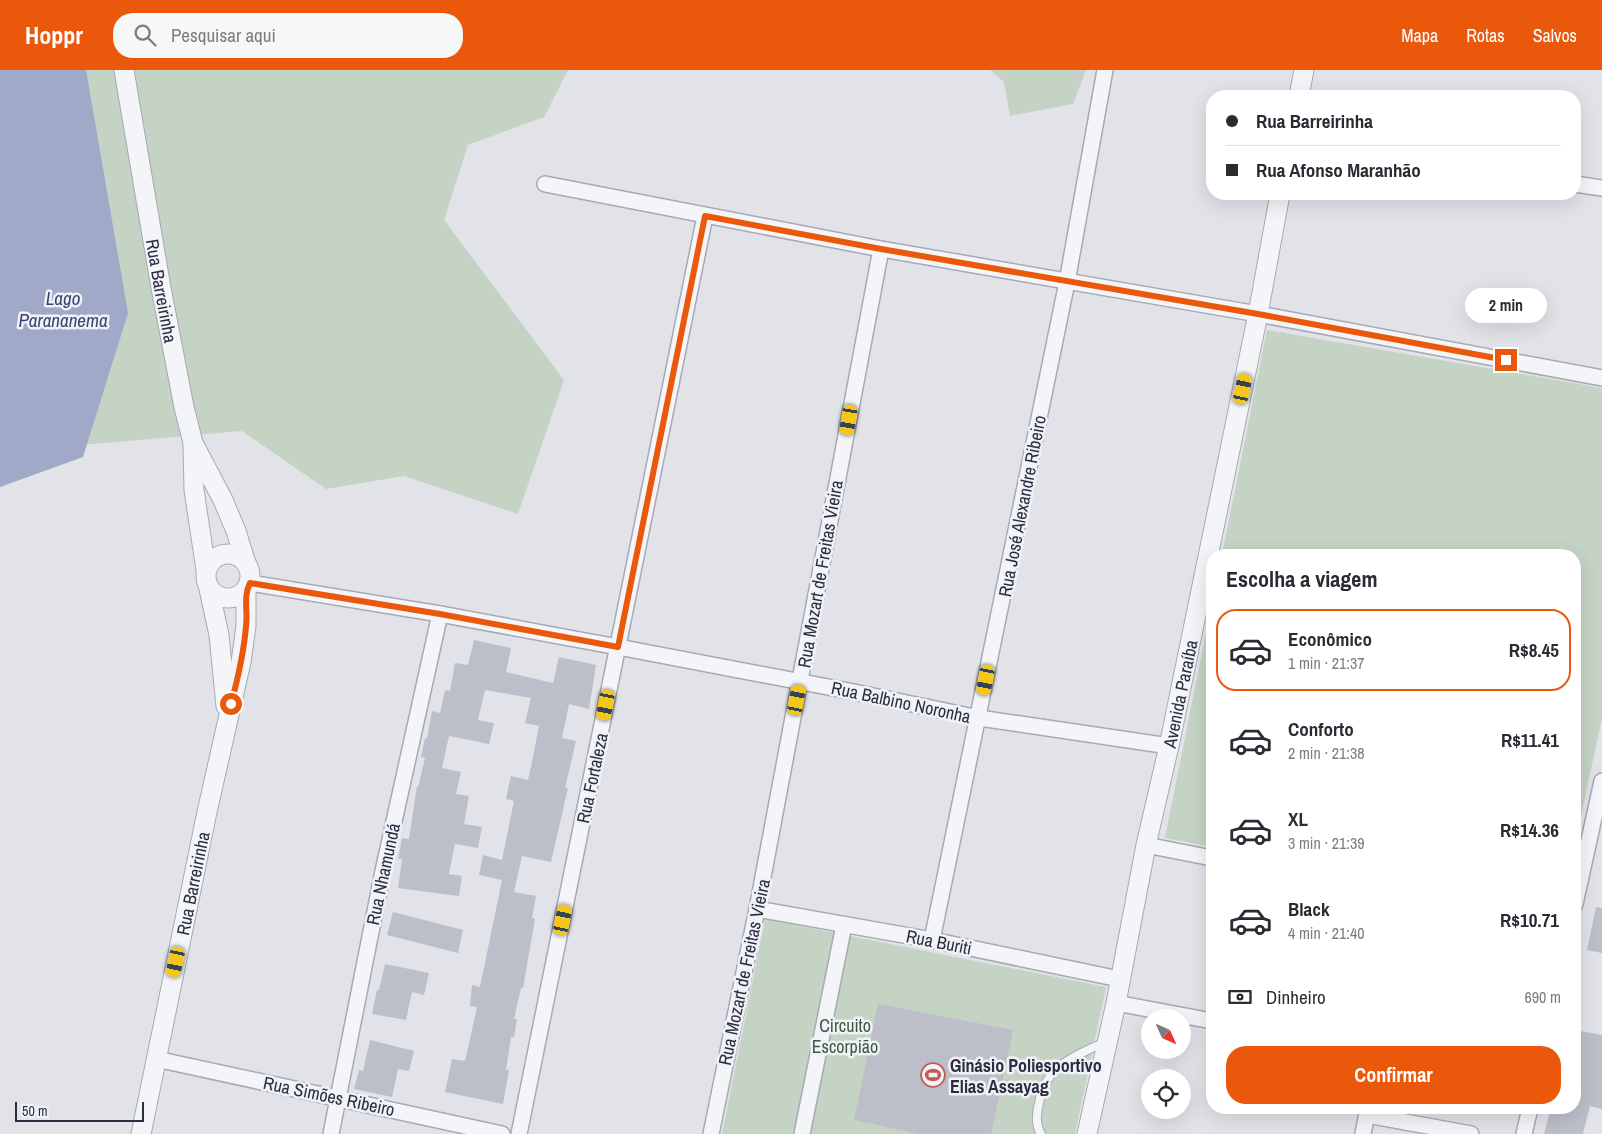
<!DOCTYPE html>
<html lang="pt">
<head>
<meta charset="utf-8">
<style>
	body { margin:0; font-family:"Archivo Narrow",sans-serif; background:#f7f7f7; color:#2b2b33; height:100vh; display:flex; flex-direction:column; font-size:19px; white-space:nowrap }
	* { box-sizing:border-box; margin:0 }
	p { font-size:16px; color:#7c7c81 }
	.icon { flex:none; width:28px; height:28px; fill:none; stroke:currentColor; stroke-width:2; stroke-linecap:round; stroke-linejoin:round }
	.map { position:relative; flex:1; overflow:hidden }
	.drawer { position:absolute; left:1206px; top:479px; width:375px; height:565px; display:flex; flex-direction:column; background:#fff; border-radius:20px; box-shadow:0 5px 20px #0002 }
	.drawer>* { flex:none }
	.top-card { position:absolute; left:1206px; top:20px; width:375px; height:110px; border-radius:20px; box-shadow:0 5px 20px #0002; display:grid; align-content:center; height:110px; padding:0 20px; background:#fff }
	.needle { width:32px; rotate:135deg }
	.fabs { position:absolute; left:1141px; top:939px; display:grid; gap:10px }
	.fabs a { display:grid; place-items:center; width:50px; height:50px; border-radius:50%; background:#fff; box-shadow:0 5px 20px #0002; font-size:25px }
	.scale { position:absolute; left:15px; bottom:12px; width:129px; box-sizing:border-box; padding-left:5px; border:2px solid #2b2e40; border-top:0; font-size:14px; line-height:18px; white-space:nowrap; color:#2b2e40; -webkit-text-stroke:4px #f1f2f7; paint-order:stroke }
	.end { position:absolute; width:22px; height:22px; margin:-11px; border:6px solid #ea580c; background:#fff; box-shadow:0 0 0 2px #fff }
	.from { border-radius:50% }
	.bubble { position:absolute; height:35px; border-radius:18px; background:#fff; box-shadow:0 5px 20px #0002; font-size:16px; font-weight:800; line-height:35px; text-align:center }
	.car { position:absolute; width:15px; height:30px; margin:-15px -8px; border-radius:6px; box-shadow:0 0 4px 1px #0007; background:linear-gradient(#f5c518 24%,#345 0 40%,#f5c518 0 76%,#345 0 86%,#f5c518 0) }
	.top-card b { display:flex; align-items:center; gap:18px; height:48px; font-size:19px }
	.top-card b+b { border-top:1px solid #e1e1e2 }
	.top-card i { width:12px; height:12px; background:#2b2b33 }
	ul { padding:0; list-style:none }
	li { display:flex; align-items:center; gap:15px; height:82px; margin:0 10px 8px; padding:0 10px; border:2px solid transparent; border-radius:20px }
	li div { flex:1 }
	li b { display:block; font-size:19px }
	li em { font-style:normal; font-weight:800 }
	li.on { border-color:#ea580c }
	li>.icon { width:45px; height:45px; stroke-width:1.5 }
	h2 { padding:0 20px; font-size:22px; line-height:60px }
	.pay { display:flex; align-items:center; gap:12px; height:55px; padding:0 20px; font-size:19px }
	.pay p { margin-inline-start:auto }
	.button { display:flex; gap:10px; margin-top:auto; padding:10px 20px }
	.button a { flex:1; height:58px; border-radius:20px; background:#ea580c; color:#fff; font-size:20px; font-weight:800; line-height:58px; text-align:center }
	header { display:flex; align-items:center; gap:30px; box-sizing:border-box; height:70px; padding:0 25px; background:#ea580c; color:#fff }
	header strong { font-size:24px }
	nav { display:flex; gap:28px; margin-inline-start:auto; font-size:18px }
	.search { width:350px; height:45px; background:#f7f7f7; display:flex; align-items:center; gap:12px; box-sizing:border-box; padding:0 18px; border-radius:20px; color:#7c7c81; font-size:19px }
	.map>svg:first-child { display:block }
</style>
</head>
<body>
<header>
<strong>Hoppr</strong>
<div class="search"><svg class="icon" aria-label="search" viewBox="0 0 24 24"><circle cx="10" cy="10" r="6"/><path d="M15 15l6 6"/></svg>Pesquisar aqui</div>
<nav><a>Mapa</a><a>Rotas</a><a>Salvos</a></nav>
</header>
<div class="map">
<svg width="1602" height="1064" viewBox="0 0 1602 1064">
	<rect width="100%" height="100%" fill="#e2e3e9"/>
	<g fill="#c4d3c4">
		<path d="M 0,0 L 568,0 L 544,47 L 468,75 L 444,150 L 564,310 L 518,444 L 404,406 L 326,419 L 242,361 L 58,377 Z"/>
		<path d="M 990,0 L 1086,0 L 1073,34 L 1010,46 L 1004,12 Z"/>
		<path d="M 1267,260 L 1602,318 L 1602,648 L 1575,774 L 1575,485 L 1222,485 Z"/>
		<path d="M 1212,532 L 1212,777 L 1165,768 Z"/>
		<path d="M 765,849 L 1106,917 L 1075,1064 L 722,1064 Z"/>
	</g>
	<path fill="#a0a9c7" d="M 0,0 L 86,0 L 128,243 L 83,387 L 0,417 Z"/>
	<g fill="#bcbec9">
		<path d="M 474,570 L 511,578 L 506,602 L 553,613 L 559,587 L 596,595 L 589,639 L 569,634 L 562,668 L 576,671 L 565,718 L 568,718 L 551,792 L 522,786 L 514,822 L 536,826 L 532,848 L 535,849 L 523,918 L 521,918 L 514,949 L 517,949 L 514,967 L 511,967 L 506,1000 L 509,1000 L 503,1034 L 445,1022 L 452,989 L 465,991 L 477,937 L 470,936 L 472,915 L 480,917 L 502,810 L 479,805 L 483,785 L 502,790 L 514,731 L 506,729 L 511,706 L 528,710 L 532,692 L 539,656 L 525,653 L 531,628 L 485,620 L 478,650 L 494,653 L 489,674 L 449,666 L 442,698 L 461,702 L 456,724 L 469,726 L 464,754 L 482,757 L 478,778 L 455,774 L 449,804 L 462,806 L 459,826 L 398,818 L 402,789 L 398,789 L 402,768 L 409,769 L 417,716 L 418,717 L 425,688 L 421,687 L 425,668 L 427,669 L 432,641 L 440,643 L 445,620 L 450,621 L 455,593 L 468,595 Z"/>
		<path d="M 1596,837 L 1602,838 L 1602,883 L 1587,880 Z"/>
		<path d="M 393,842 L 463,860 L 458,883 L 387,865 Z"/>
		<path d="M 385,894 L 429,903 L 424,925 L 412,922 L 406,950 L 372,944 L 377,920 L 379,920 Z"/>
		<path d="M 878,934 L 1013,960 L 991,1064 L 920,1064 L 854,1050 Z"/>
		<path d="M 1575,960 L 1602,965 L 1602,1039 L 1590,1036 L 1583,1064 L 1544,1064 L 1551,1038 L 1575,1038 Z"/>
		<path d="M 370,970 L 414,981 L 409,1001 L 398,999 L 392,1027 L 354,1019 L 359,1000 L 363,1001 Z"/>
	</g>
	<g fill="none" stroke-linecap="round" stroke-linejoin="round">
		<g stroke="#a7a9b3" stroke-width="10">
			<path id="service" d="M 1041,1064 C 1035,1054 1036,1044 1039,1033 C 1045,996 1075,986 1105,972"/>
		</g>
		<g stroke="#a7a9b3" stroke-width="18">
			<g id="minor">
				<path d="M 545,114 L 881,179 L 1258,244 L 1602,308"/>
				<path d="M 1575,114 L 1602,118"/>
				<path d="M 250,513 L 440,544 L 618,577 L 854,622 L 979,648 L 1169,676"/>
				<path d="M 1146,775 L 1212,788"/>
				<path d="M 1575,834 L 1602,711"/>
				<path d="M 757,839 L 932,870 L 1119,909"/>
				<path d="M 932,870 L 1067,212 L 1105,0"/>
				<path d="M 1116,933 L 1212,951"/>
				<path d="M 156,989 L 502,1064"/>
				<path d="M 1367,1045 L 1471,1064"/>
				<path d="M 331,1064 L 383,801 L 440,544"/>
				<path d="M 519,1064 L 705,146"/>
				<path d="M 711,1064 L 757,839 L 881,179"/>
				<path d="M 802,1064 L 844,855"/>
				<path d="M 1363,1064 L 1368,1038"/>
				<path d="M 1524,1064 L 1530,1038"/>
			</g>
		</g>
		<g stroke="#a7a9b3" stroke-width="21">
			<g id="tertiary">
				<path id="s1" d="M 124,0 L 161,218 L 184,337 L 193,373 L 223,430 L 236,461 L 245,490"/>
				<path d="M 1299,26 L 1304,0"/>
				<path d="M 193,374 L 194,420 L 206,500"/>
				<circle cx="228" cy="506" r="22"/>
				<path d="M 209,519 L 219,565 L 226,636"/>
				<path id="s2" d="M 141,1064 L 207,742 L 241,592 L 246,556 L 246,520"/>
				<path id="s3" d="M 1087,1064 L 1116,933 L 1146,775 L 1169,676 L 1258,244 L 1280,124"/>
			</g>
		</g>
		<use href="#service" stroke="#f4f5f8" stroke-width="8"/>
		<use href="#minor" stroke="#f4f5f8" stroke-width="15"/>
		<use href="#tertiary" stroke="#f4f5f8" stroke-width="19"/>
	</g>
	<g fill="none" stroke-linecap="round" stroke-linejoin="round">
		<path stroke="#ea580c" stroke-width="6" d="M 231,634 C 238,608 244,582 246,556 C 248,542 243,526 250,513 L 440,544 L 618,577 L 705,146 L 881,179 L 1258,244 L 1506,290"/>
	</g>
	<defs>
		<g id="stadium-ring" transform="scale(1.25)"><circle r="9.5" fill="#f1f2f7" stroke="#c55a50" stroke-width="1.5"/><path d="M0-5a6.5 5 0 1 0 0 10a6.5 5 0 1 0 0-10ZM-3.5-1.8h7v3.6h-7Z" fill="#c55a50"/></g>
	</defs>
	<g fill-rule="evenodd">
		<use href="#stadium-ring" x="933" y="1005"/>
	</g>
	<g text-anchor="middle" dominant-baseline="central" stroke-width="5" stroke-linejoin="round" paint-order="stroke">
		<g font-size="18" fill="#2b2e40" stroke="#f1f2f7">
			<text stroke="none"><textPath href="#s1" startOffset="224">Rua Barreirinha</textPath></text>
			<text transform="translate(1022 436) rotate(-79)">Rua José Alexandre Ribeiro</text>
			<text transform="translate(820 504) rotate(-80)">Rua Mozart de Freitas Vieira</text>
			<text stroke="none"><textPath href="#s3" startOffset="450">Avenida Paraíba</textPath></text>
			<text transform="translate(901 632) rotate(12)">Rua Balbino Noronha</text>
			<text transform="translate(592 708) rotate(-78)">Rua Fortaleza</text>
			<text transform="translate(383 804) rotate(-78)">Rua Nhamundá</text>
			<text stroke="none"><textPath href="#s2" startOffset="256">Rua Barreirinha</textPath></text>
			<text transform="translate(939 872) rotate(11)">Rua Buriti</text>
			<text transform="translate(744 902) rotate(-78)">Rua Mozart de Freitas Vieira</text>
			<text transform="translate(329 1026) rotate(12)">Rua Simões Ribeiro</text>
		</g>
		<g font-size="18" fill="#395b3b" stroke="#f1f2f7">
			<text x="845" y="955">Circuito<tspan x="845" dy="21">Escorpião</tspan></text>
		</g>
		<g font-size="18" font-weight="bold" fill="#2b2e40" stroke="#f1f2f7" text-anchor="start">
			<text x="950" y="995">Ginásio Poliesportivo<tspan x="950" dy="21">Elias Assayag</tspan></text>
		</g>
		<g font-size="19" font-style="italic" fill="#384471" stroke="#f1f2f7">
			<text x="63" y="228">Lago<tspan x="63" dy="22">Parananema</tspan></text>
		</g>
	</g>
</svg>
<div class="fabs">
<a><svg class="needle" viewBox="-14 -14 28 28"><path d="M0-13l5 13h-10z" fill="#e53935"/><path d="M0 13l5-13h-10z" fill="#7c7c81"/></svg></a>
<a><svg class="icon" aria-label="locate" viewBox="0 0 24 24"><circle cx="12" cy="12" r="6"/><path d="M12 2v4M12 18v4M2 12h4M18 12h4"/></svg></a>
</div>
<div class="scale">50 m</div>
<i class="end from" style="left:231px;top:634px"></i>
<i class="end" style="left:1506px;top:290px"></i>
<div class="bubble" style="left:1465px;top:218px;width:82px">2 min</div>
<i class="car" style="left:1243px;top:319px;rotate:12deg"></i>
<i class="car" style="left:849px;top:350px;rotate:190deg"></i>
<i class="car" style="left:986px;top:610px;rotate:191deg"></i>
<i class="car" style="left:797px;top:630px;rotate:11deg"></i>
<i class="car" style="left:606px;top:635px;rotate:191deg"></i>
<i class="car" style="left:563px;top:850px;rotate:12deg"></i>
<i class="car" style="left:176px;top:892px;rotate:192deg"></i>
<div class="top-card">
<b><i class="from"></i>Rua Barreirinha</b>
<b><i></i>Rua Afonso Maranhão</b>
</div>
<section class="drawer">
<h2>Escolha a viagem</h2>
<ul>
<li class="on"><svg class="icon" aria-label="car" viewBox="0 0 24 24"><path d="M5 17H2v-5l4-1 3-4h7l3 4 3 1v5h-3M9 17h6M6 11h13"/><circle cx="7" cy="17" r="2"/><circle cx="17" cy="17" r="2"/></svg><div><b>Econômico</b><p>1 min · 21:37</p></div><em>R$8.45</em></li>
<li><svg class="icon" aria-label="car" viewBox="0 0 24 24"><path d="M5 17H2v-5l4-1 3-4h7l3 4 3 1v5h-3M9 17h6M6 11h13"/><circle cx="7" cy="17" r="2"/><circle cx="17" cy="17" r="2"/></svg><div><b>Conforto</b><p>2 min · 21:38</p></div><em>R$11.41</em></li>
<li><svg class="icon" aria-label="car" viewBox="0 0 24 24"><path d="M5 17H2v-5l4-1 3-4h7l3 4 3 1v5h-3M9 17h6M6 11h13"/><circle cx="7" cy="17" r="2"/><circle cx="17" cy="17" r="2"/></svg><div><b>XL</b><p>3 min · 21:39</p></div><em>R$14.36</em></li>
<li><svg class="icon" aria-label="car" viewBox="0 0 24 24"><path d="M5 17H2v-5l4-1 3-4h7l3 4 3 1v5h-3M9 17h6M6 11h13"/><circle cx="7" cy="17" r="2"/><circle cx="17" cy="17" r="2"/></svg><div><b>Black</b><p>4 min · 21:40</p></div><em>R$10.71</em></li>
</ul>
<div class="pay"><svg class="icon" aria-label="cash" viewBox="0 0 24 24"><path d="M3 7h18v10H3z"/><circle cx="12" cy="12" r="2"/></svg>Dinheiro<p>690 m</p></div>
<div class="button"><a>Confirmar</a></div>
</section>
</div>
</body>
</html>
